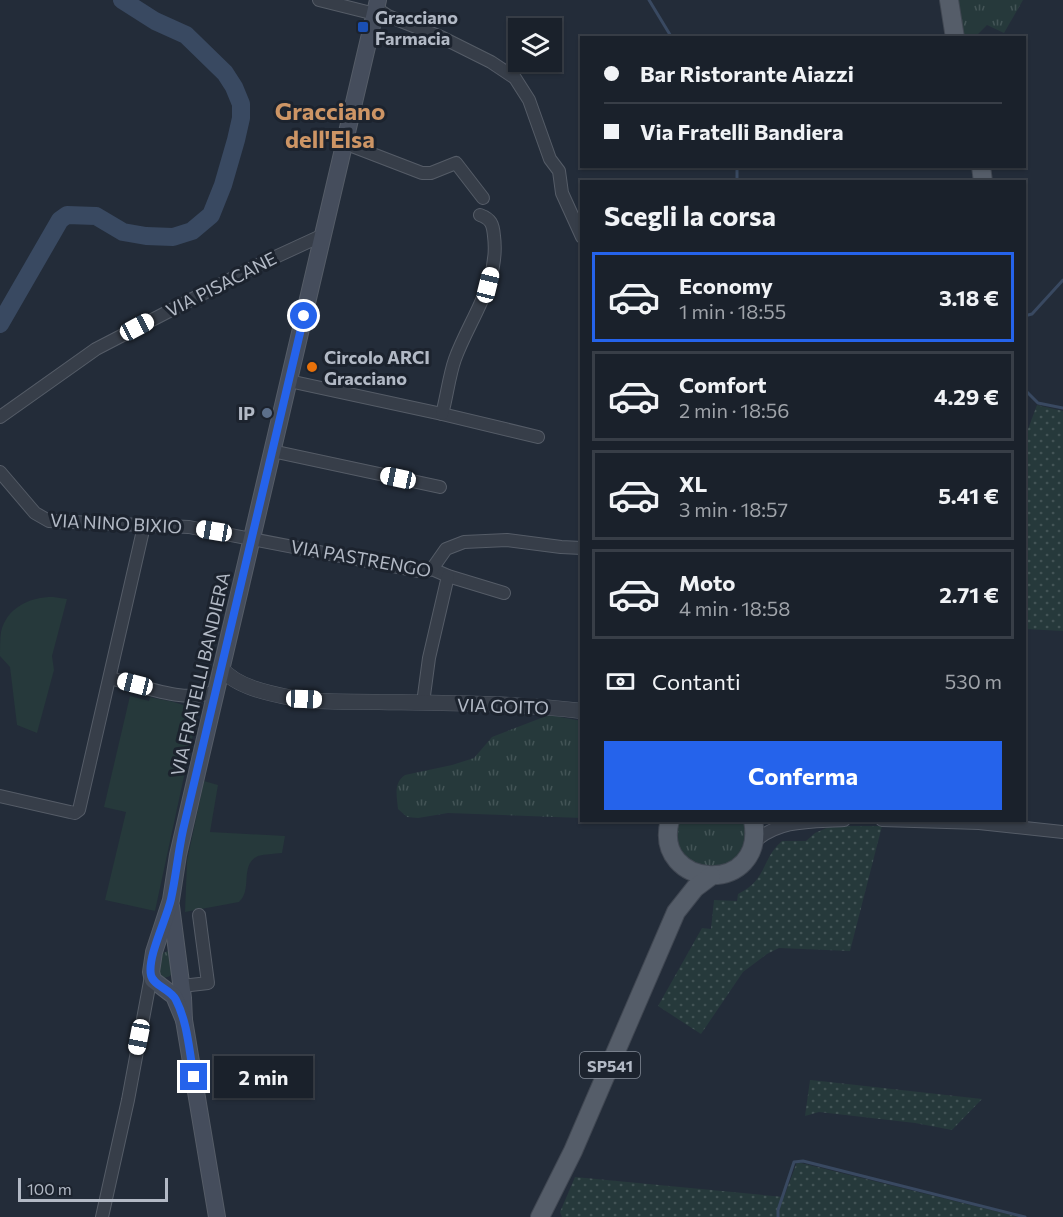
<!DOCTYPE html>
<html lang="it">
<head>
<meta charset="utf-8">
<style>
	body { margin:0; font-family:Commissioner,sans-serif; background:#272e37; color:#f1f3f6; height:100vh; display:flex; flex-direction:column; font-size:22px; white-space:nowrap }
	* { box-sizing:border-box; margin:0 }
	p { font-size:20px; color:#9fa3a9 }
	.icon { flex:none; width:33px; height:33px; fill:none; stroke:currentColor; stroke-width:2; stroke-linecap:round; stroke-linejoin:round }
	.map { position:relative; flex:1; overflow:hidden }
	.drawer { position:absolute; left:580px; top:180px; width:446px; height:642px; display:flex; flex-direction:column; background:#1a212b; border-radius:0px; box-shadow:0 2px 4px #0004,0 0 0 2px #383e47 }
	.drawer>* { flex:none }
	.hud { position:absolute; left:580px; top:36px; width:446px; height:132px; border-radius:0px; box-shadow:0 2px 4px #0004,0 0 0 2px #383e47; display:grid; align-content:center; height:132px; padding:0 24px; background:#1a212b }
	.tools { position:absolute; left:508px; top:18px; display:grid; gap:12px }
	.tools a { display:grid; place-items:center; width:54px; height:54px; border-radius:0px; background:#1a212b; box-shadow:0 2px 4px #0004,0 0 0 2px #383e47; font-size:30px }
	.scale { position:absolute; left:18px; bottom:15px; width:150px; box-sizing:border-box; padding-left:6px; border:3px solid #b2b9c5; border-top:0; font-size:16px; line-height:21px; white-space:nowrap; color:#b2b9c5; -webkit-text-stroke:4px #1c232e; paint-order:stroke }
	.end { position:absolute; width:27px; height:27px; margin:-14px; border:8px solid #2563eb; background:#fff; box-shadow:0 0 0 3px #fff }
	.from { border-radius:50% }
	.bubble { position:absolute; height:42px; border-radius:0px; background:#1a212b; box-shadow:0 2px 4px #0004,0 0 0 2px #383e47; font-size:20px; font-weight:700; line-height:42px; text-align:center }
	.car { position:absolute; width:18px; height:36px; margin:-18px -9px; border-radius:8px; box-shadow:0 0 4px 2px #0007; background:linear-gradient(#fff 24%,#345 0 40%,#fff 0 76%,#345 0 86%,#fff 0) }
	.hud b { display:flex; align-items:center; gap:21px; height:57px; font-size:22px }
	.hud b+b { border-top:2px solid #383e47 }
	.hud i { width:15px; height:15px; background:#f1f3f6 }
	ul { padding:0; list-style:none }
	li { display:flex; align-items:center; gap:18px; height:90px; margin:0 12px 9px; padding:0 12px; border:3px solid #383e47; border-radius:0px }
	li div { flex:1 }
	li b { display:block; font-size:22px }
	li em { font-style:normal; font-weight:700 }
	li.selected { border-color:#2563eb }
	li>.icon { width:54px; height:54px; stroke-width:1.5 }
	h2 { padding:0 24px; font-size:27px; line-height:72px }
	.pay { display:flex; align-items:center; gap:15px; height:66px; padding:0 24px; font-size:22px }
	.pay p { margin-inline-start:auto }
	.primary-button { display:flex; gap:12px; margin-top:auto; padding:12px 24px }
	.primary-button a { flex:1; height:69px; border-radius:0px; background:#2563eb; color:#fff; font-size:24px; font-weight:700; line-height:69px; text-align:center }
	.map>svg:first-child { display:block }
</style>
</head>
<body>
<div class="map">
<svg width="1063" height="1217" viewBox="0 0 1063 1217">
	<defs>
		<pattern id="grass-tufts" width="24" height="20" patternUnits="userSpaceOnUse" patternTransform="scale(1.5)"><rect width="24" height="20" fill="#26393b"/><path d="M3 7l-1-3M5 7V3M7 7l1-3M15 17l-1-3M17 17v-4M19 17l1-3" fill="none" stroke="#435456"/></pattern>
		<pattern id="garden-dots" width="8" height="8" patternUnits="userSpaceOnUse" patternTransform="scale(1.5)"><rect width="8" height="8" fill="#26393b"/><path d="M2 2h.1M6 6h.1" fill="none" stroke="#435456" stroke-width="1.8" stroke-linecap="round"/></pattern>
	</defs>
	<rect width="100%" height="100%" fill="#232c39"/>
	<g fill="url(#grass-tufts)">
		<path d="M 957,0 L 1023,0 L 1004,33 L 987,25 L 974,38 L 963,37 Z"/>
		<path d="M 549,715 L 582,721 L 582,818 L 448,813 L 418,818 L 407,817 L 398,809 C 397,797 393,783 405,775 L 452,765 L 474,758 L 492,737 Z"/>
		<path d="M 678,821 L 746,821 L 744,851 C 739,856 732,864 726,866 C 697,875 667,850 678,821 Z"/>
		<path d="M 168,951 L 171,953 L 173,972 L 170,976 L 164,978 L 159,974 L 158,967 L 161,954 Z"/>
	</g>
	<g fill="#26393b">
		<path d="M 53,597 L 67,599 L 52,656 L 54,670 L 37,733 L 17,725 L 10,667 L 0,656 C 0,649 0,639 1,632 C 7,607 30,597 53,597 Z"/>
		<path d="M 130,696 L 149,701 L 150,697 C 164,701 190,702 197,716 L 155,911 L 105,900 L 126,812 L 104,807 Z"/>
		<path d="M 204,781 L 218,785 L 210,832 L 285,836 L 282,853 C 274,854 265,854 258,856 C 239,865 253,890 239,902 L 185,912 L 187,861 Z"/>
	</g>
	<g fill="url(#garden-dots)">
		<path d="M 1037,405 L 1063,411 L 1063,631 L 1025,629 L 1025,437 Z"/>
		<path d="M 831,826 L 882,826 L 850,951 L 779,948 L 767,954 L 743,972 L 701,1034 L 658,1006 L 702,928 L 711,929 L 714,900 L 737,901 L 738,894 C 768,879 761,859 782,841 L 806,841 L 815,833 Z"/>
		<path d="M 810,1080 L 811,1080 L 982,1099 L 952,1130 L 915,1123 L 819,1112 L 805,1116 Z"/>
		<path d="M 797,1162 L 1019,1217 L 562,1217 L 560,1212 L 575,1177 L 784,1197 Z"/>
	</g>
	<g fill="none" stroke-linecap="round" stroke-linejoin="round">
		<g stroke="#394961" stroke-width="3">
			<path d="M 649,0 L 672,38"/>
			<path d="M 737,166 L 737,182"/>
			<path d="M 1024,316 L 1032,314 L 1063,280"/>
			<path d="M 1024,389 L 1038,403 L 1063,408"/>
			<path d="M 778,1217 L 778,1210 L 794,1162 L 803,1161 L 1025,1217"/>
		</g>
		<path stroke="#394961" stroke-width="18" d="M 0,324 L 60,220 L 67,215 L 96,216 L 123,232 L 146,236 L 173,237 L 192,231 L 211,215 L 223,185 L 236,140 L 241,118 L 241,104 L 234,87 L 225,73 L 186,35 L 155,21 L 122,0"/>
		<g stroke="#555c67" stroke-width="14">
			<g id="minor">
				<path d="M 319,0 L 375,14"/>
				<path d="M 376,8 L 388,16 L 441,37 L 491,62 L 515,78 L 529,100 L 550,159 L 559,171 L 562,193 L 582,237"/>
				<path d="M 344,143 L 422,173 L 431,173 L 456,163 L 483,198"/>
				<path d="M 289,381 L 442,414 L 538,437"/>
				<path d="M 442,414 C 447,396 449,376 455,359 C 470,318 500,282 494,236 C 493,224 491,219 480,215"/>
				<path d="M 0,417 L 96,349 L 258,265 L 323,235"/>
				<path d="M 272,451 L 440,487"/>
				<path d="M 0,472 L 35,513 L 49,521 L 189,527 L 418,571 L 426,571 L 432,569 L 448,576 L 504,593"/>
				<path d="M 432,569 L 446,549 L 464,542 L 507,540 L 561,547 L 582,548"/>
				<path d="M 110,678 C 138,685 191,706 216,690"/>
				<path d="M 423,703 L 429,658 L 448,576"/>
				<path d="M 0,796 L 70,812 L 75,813 L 79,810 L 144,526"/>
				<path d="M 882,820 L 979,823 L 1063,832"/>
				<path d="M 754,842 C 780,819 811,822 844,820"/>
				<path d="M 182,986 L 208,983 L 199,915"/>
				<path d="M 102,1217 L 128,1100 L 151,976"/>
			</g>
		</g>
		<g stroke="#555c67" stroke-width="16">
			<path id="tertiary" d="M 221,668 C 237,688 272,694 297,699 C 323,703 352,701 379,702 C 447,703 515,703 582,711"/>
		</g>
		<g stroke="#555c67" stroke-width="18">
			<g id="secondary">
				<path d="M 171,906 L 183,998 L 184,1020 L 217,1217"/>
				<path d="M 184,1020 L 174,996 L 153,980 L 151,972 L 154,952 L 171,900 L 178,855 L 199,764 L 378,0"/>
			</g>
		</g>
		<g stroke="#404752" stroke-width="20">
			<g id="primary">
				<path d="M 949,0 L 955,38"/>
				<path d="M 981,166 L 983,182"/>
				<path d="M 670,820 C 651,890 768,897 753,820"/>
				<path d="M 540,1217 L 573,1151 L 676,912 L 695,888 L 711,876"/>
			</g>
		</g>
		<use href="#minor" stroke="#373e49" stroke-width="12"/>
		<use href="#tertiary" stroke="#373e49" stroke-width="15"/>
		<use href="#secondary" stroke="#454d5c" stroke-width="16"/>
		<use href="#primary" stroke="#555d69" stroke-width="18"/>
	</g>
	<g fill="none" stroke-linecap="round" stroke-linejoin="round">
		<path stroke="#2563eb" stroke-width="8" d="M 194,1077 C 189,1051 188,1024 176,1000 C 171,989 153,986 151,975 C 147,957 167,918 171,899 C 176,876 178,853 183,830 L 304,316"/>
	</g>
	<rect fill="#1a4fb4" stroke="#1c232e" stroke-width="2" x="357" y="21" width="12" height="12" rx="3"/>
	<circle fill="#e8710a" stroke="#1c232e" stroke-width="2" cx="312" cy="367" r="6"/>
	<circle fill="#5c6f8a" stroke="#1c232e" stroke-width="2" cx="267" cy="413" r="6"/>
	<g text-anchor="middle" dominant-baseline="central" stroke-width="6" stroke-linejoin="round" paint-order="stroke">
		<rect fill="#1c232e" stroke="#858c98" stroke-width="1.5" x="580" y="1052" width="60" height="26" rx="4.5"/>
		<g font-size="16" font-weight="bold" fill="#b2b9c5">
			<text x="610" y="1065">SP541</text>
		</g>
		<g font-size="18" font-weight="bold" fill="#b2b9c5" stroke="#1c232e" text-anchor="start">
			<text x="375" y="17">Gracciano<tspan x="375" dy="21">Farmacia</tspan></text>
			<text x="324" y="357">Circolo ARCI<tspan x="324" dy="21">Gracciano</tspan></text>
			<text x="255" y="413" text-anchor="end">IP</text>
		</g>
		<g font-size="18" fill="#b2b9c5" stroke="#1c232e">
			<text transform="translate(221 284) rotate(-27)">VIA PISACANE</text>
			<text transform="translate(116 523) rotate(3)">VIA NINO BIXIO</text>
			<text transform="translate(361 558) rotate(10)">VIA PASTRENGO</text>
			<text transform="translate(200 674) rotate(-77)">VIA FRATELLI BANDIERA</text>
			<text transform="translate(503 706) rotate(2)">VIA GOITO</text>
		</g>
		<g font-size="24" font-weight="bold" fill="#cd9565" stroke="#1c232e">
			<text x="330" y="110">Gracciano<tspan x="330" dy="28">dell'Elsa</tspan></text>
		</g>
	</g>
</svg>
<div class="tools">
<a><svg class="icon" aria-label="layers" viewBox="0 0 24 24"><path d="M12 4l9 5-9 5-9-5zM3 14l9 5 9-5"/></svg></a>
</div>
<div class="scale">100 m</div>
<i class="end from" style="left:304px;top:316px"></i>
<i class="end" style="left:194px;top:1077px"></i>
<div class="bubble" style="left:214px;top:1056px;width:99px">2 min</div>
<i class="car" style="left:488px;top:285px;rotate:14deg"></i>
<i class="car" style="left:137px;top:327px;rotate:62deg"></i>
<i class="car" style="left:398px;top:478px;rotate:282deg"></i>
<i class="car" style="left:214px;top:531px;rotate:280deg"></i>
<i class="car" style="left:135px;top:684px;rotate:284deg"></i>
<i class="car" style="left:304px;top:699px;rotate:92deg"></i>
<i class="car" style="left:139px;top:1037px;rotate:191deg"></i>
<div class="hud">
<b><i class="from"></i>Bar Ristorante Aiazzi</b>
<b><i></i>Via Fratelli Bandiera</b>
</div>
<section class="drawer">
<h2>Scegli la corsa</h2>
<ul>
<li class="selected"><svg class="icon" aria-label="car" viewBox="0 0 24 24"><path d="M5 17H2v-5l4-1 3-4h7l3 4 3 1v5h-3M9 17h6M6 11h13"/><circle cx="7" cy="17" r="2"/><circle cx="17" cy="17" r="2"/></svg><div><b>Economy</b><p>1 min · 18:55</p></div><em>3.18 €</em></li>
<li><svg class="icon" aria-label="car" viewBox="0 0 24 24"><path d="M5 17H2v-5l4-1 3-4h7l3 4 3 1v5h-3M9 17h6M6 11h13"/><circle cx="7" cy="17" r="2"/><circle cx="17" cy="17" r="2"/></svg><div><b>Comfort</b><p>2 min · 18:56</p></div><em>4.29 €</em></li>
<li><svg class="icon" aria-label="car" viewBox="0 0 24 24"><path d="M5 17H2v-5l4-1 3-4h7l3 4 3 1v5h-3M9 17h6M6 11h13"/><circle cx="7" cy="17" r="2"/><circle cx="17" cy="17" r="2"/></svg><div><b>XL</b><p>3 min · 18:57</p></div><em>5.41 €</em></li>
<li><svg class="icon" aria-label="car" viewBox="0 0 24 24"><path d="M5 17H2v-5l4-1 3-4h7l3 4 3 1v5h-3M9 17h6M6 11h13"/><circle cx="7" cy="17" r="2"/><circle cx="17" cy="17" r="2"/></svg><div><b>Moto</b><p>4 min · 18:58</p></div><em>2.71 €</em></li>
</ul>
<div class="pay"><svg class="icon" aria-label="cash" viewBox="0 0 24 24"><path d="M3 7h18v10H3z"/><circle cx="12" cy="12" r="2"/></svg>Contanti<p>530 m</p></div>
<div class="primary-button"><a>Conferma</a></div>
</section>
</div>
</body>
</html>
